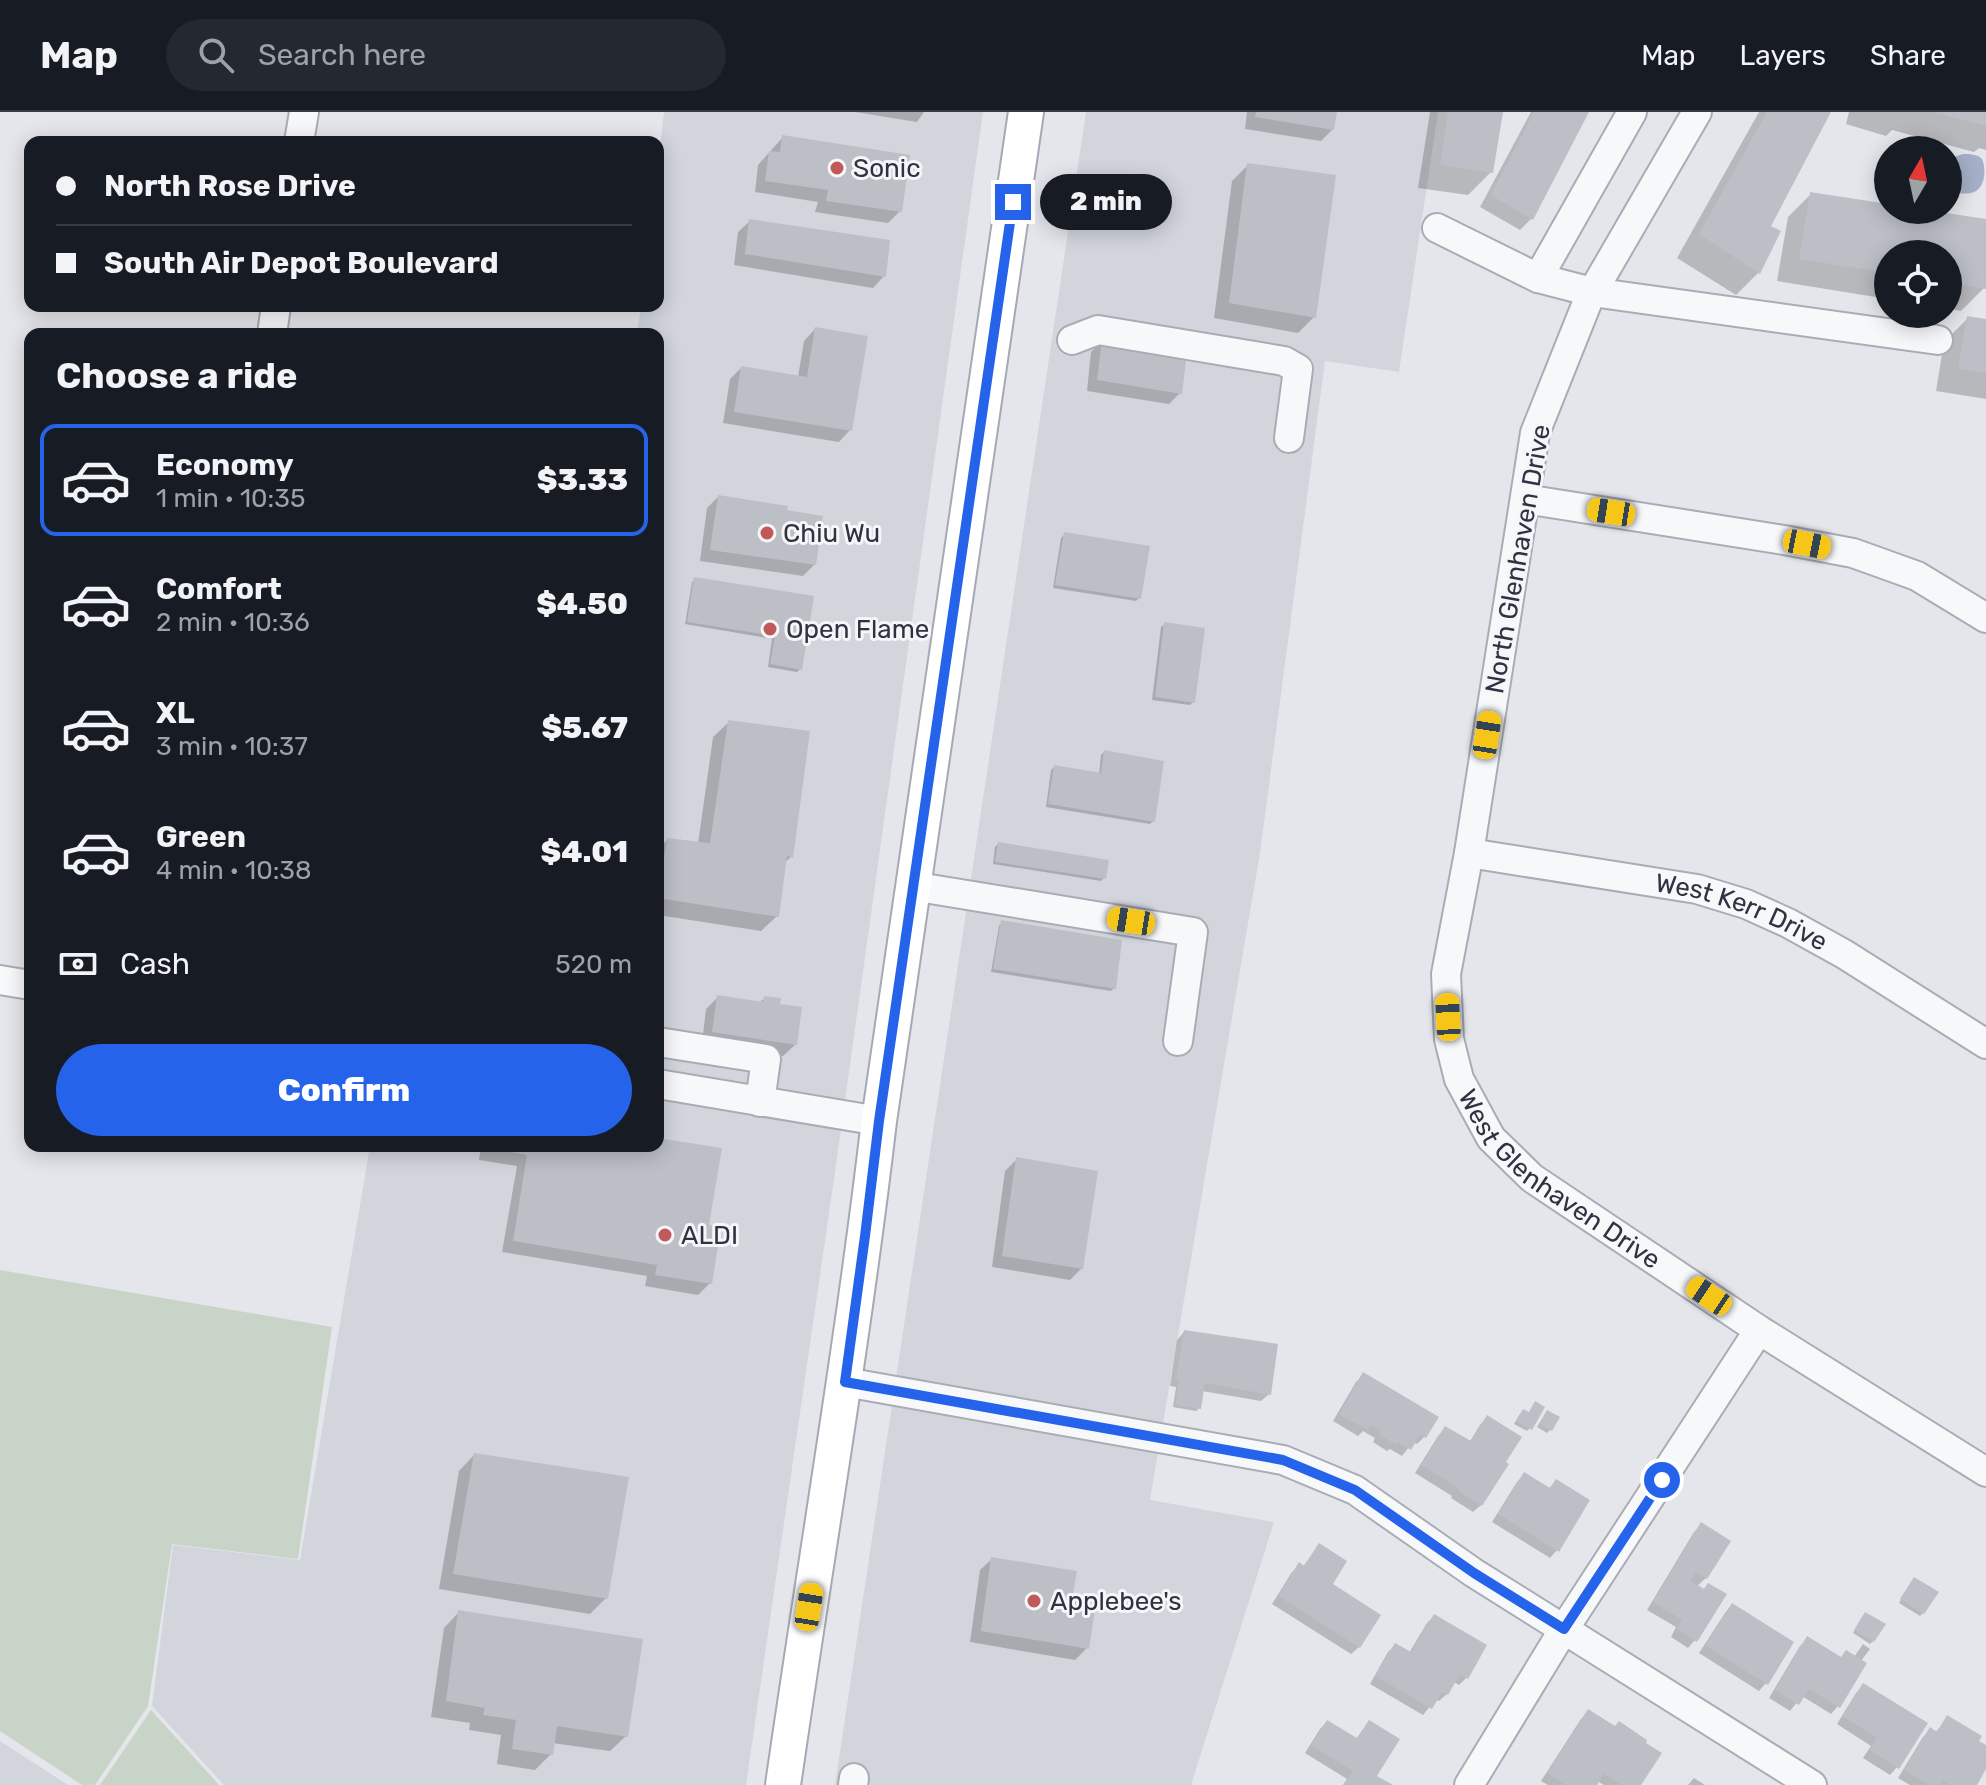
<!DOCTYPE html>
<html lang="en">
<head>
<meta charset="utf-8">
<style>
	body { margin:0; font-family:Rubik,sans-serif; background:#242831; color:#f1f3f6; height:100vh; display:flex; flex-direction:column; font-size:30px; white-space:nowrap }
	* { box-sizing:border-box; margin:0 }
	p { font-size:26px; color:#9ea1a6 }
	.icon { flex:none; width:44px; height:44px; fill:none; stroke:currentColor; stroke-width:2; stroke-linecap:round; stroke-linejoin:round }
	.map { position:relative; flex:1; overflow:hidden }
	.side { position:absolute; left:24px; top:216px; width:640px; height:824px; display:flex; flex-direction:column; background:#171b24; border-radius:16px; box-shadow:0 4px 20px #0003 }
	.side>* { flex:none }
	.top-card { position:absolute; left:24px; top:24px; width:640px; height:176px; border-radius:16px; box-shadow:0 4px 20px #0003; display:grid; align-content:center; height:176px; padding:0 32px; background:#171b24 }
	.needle { width:52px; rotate:9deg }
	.buttons { position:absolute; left:1874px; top:24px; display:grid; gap:16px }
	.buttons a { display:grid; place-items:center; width:88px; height:88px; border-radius:50%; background:#171b24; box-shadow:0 4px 20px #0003; font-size:40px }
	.end { position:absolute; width:36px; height:36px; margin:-18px; border:10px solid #2563eb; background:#fff; box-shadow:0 0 0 4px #fff }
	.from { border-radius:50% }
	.bubble { position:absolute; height:56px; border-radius:28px; background:#171b24; box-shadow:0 4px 20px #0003; font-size:26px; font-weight:800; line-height:56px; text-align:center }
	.car { position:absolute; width:24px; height:48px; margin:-24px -12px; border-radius:10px; box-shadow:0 0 6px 2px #0007; background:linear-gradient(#f5c518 24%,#345 0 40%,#f5c518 0 76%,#345 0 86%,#f5c518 0) }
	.top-card b { display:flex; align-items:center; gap:28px; height:76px; font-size:30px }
	.top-card b+b { border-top:2px solid #363941 }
	.top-card i { width:20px; height:20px; background:#f1f3f6 }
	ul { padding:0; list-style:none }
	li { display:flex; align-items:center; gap:24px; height:112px; margin:0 16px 12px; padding:0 16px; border:4px solid transparent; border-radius:16px }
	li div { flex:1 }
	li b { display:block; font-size:30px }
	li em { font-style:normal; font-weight:800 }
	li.on { border-color:#2563eb }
	li>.icon { width:72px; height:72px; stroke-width:1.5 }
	h2 { padding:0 32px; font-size:36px; line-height:96px }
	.pay { display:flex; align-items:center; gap:20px; height:88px; padding:0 32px; font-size:30px }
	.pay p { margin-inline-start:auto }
	.primary-button { display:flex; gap:16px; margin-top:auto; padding:16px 32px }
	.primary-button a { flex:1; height:92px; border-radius:48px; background:#2563eb; color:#fff; font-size:32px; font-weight:800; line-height:92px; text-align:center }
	header { display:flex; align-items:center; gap:48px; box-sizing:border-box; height:112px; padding:0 40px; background:#171b24; border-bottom:2px solid #363941 }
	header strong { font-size:38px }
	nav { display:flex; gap:44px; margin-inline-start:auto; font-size:28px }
	.search { width:560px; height:72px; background:#242831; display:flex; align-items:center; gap:20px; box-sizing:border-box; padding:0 28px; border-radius:44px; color:#9ea1a6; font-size:30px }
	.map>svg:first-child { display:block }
</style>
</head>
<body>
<header>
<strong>Map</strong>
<div class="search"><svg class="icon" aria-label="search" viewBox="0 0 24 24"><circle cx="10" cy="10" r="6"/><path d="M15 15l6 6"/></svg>Search here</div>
<nav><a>Map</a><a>Layers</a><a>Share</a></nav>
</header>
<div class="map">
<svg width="1986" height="1673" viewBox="0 0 1986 1673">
	<rect width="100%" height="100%" fill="#e5e6eb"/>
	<g fill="#d3d5dd">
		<path d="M 664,0 L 983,0 L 836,1053 L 746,1673 L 224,1673 L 152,1594 L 173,1433 L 300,1448 L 370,1034 L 658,1034 L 658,222 L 637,222 L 641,194 L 658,194 L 658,52 Z"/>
		<path d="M 1086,0 L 1438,0 L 1399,260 L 1325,249 L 1260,741 L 1150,1388 L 1274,1410 L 1191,1673 L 835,1673 Z"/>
		<path d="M 0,1629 L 68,1673 L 0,1673 Z"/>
	</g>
	<g fill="#c8d4c7">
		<path d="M 0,1158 L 332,1215 L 298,1447 L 172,1432 L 148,1594 L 95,1673 L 82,1673 L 0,1619 Z"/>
		<path d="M 151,1598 L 219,1673 L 100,1673 Z"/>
	</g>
	<path fill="#a4b0c7" d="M 1963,42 C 1970,42 1977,42 1982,47 C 1986,56 1986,75 1974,80 C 1967,83 1956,81 1948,80 L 1948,44 L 1954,45 Z"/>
	<g fill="#0003">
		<path d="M 855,0 L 924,0 L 917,10 Z"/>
		<path d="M 1247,0 L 1335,0 L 1333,17 L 1321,29 L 1245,17 Z"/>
		<path d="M 1430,0 L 1501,0 L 1491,60 L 1468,83 L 1418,76 Z"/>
		<path d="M 1531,0 L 1586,0 L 1532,106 L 1520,118 L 1480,95 Z"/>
		<path d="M 1759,0 L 1829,0 L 1769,115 L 1758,161 L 1736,183 L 1677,146 Z"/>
		<path d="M 1849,0 L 1986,0 L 1986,38 L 1979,36 L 1974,40 L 1892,18 L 1886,24 L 1846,12 Z"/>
		<path d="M 783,25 L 900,99 L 888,111 L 815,100 L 818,90 L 755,80 L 758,53 Z"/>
		<path d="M 1248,53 L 1314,205 L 1298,221 L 1214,206 L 1232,69 Z"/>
		<path d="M 1811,82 L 1888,94 L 1888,98 L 1913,98 L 1986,109 L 1986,161 L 1984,176 L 1961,199 L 1948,197 L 1948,142 L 1888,142 L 1888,187 L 1777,169 L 1788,105 Z"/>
		<path d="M 750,109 L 884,164 L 873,176 L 734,153 L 738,120 Z"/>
		<path d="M 1967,207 L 1986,209 L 1986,287 L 1936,279 L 1944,230 Z"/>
		<path d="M 815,217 L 850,318 L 839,330 L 723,311 L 730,267 L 741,256 L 798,265 L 804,229 Z"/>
		<path d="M 1103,229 L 1180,281 L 1169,292 L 1087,279 L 1091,240 Z"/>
		<path d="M 718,385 L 815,452 L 803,464 L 700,449 L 707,396 Z"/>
		<path d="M 1064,423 L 1139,486 L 1136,489 L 1053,476 L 1061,426 Z"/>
		<path d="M 695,467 L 811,486 L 800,557 L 797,560 L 768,555 L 772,527 L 685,512 L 692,470 Z"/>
		<path d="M 1165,512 L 1193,590 L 1190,593 L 1152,588 L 1161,515 Z"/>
		<path d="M 729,610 L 791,745 L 784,751 L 777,804 L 761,819 L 658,803 L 658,738 L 667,728 L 698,732 L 713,625 Z"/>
		<path d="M 1104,640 L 1153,709 L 1150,712 L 1046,695 L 1051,658 L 1054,655 L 1099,663 L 1101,643 Z"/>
		<path d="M 998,732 L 1104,766 L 1101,769 L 993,752 L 995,735 Z"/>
		<path d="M 1002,810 L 1114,876 L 1111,879 L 991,860 L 999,814 Z"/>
		<path d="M 718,885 L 759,891 L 765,886 L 778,893 L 795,933 L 783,944 L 702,931 L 706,897 Z"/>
		<path d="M 658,1028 L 707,1115 L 710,1171 L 698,1183 L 645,1174 L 647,1164 L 502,1140 L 517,1054 L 479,1048 L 481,1034 L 658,1034 Z"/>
		<path d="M 1017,1047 L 1082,1156 L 1070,1168 L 992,1155 L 1005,1059 Z"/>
		<path d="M 1184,1220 L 1269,1282 L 1261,1289 L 1202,1279 L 1199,1296 L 1196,1299 L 1173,1295 L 1176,1275 L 1170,1274 L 1177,1228 Z"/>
		<path d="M 1363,1263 L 1424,1325 L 1417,1332 L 1413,1330 L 1402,1344 L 1390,1337 L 1387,1339 L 1373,1330 L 1375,1326 L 1363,1319 L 1358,1324 L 1333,1309 L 1356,1270 Z"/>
		<path d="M 1520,1302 L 1530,1316 L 1527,1319 L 1514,1312 Z"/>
		<path d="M 1544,1304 L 1550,1318 L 1547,1321 L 1537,1315 Z"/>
		<path d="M 1487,1306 L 1481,1393 L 1473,1400 L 1451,1386 L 1452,1384 L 1415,1361 L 1438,1324 L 1446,1316 L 1469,1331 L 1480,1313 Z"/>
		<path d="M 474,1343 L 606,1486 L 590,1502 L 439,1477 L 459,1359 Z"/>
		<path d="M 1524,1363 L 1548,1377 L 1556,1370 L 1557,1438 L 1550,1446 L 1492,1410 L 1517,1370 Z"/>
		<path d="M 1702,1413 L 1706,1466 L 1696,1475 L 1695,1528 L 1688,1536 L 1671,1525 L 1676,1515 L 1647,1498 L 1694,1420 Z"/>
		<path d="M 1319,1434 L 1330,1472 L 1359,1535 L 1351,1542 L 1272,1492 L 1292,1460 L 1300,1453 L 1303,1455 Z"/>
		<path d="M 992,1447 L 1070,1489 L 1087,1536 L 1075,1548 L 970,1530 L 980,1458 Z"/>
		<path d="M 1912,1470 L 1923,1501 L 1920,1504 L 1899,1491 Z"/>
		<path d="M 1732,1493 L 1766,1571 L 1759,1579 L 1699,1541 L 1725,1501 Z"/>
		<path d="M 459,1500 L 626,1624 L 610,1639 L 552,1631 L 551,1642 L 535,1658 L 497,1652 L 501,1623 L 469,1618 L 470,1611 L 431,1605 L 444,1516 Z"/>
		<path d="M 1434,1504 L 1466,1566 L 1459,1573 L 1454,1570 L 1447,1582 L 1439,1589 L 1436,1587 L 1423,1603 L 1370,1572 L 1388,1540 L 1395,1533 L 1409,1541 L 1427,1511 Z"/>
		<path d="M 1863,1505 L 1873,1529 L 1870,1532 L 1853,1521 Z"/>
		<path d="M 1808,1527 L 1840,1546 L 1846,1540 L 1854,1545 L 1863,1532 L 1870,1537 L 1861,1549 L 1838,1594 L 1831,1602 L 1802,1584 L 1790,1599 L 1769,1586 L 1800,1534 Z"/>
		<path d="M 1864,1574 L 1897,1655 L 1890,1663 L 1863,1646 L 1871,1634 L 1837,1612 L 1856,1581 Z"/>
		<path d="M 1589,1599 L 1639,1673 L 1604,1673 L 1597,1669 L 1594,1673 L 1548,1673 L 1541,1669 L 1581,1607 Z"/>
		<path d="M 1948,1606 L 1986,1635 L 1986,1654 L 1974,1673 L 1910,1673 L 1898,1666 L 1923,1625 L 1930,1618 L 1935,1621 Z"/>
		<path d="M 1327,1610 L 1356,1627 L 1369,1610 L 1374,1665 L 1386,1673 L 1343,1673 L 1347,1667 L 1305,1641 L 1320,1617 Z"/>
		<path d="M 1694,1666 L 1705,1673 L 1688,1673 Z"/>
	</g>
	<g fill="#bdbfc7">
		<path d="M 1256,0 L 1337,0 L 1334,18 L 1255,5 Z"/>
		<path d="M 1448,0 L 1503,0 L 1493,61 L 1440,53 Z"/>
		<path d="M 1534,0 L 1589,0 L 1533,108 L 1491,83 Z"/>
		<path d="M 1767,0 L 1831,0 L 1771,114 L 1781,119 L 1760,162 L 1699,122 Z"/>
		<path d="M 1936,0 L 1986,0 L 1986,14 L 1936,1 Z"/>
		<path d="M 782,23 L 910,43 L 902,100 L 826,89 L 828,78 L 765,69 L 769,39 L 780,40 Z"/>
		<path d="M 1247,51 L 1336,63 L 1316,206 L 1229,191 Z"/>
		<path d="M 1810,80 L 1888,92 L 1888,98 L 1926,98 L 1986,107 L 1986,177 L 1948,170 L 1948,142 L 1888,142 L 1888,161 L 1799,147 Z"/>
		<path d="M 749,107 L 890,128 L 886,165 L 745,142 Z"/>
		<path d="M 1967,204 L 1986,207 L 1986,261 L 1958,257 Z"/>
		<path d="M 815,215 L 868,224 L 852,319 L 734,300 L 741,254 L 807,265 Z"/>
		<path d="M 1102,227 L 1187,240 L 1182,282 L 1097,268 Z"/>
		<path d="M 718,383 L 788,394 L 787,398 L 823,404 L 816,453 L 710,438 Z"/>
		<path d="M 1064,420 L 1150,434 L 1141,487 L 1055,473 Z"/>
		<path d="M 694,465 L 814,484 L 802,558 L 770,552 L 775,524 L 687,510 Z"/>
		<path d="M 1164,510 L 1205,516 L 1195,591 L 1155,585 Z"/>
		<path d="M 728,608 L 810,619 L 793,746 L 787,744 L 779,805 L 658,786 L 667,726 L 710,731 Z"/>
		<path d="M 1104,638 L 1164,649 L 1155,710 L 1048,692 L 1054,653 L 1101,661 Z"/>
		<path d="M 998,730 L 1109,748 L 1106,767 L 995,750 Z"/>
		<path d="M 1001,808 L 1122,828 L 1116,877 L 993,857 Z"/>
		<path d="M 717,883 L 763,890 L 764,884 L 781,886 L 780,892 L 802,895 L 797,933 L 712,920 Z"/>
		<path d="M 658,1026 L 722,1036 L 709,1113 L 721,1115 L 712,1172 L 655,1163 L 657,1153 L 513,1129 L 527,1043 L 485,1036 L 485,1034 L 658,1034 Z"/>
		<path d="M 1016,1045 L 1098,1059 L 1083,1157 L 1002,1144 Z"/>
		<path d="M 1184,1218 L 1278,1232 L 1271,1283 L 1205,1271 L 1201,1297 L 1175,1293 L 1179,1267 L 1176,1267 Z"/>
		<path d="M 1363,1260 L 1439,1305 L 1426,1326 L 1420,1323 L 1411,1338 L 1398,1330 L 1396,1333 L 1379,1322 L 1381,1318 L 1370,1313 L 1367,1318 L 1339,1302 Z"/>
		<path d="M 1535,1289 L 1545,1295 L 1532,1318 L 1516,1309 L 1523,1297 L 1529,1300 Z"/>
		<path d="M 1547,1298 L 1560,1305 L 1552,1319 L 1539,1312 Z"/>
		<path d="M 1487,1303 L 1522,1325 L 1506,1350 L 1509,1352 L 1482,1394 L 1457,1378 L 1458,1376 L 1421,1353 L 1445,1314 L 1471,1329 Z"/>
		<path d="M 474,1341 L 629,1365 L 608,1487 L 453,1462 Z"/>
		<path d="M 1524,1360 L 1550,1376 L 1556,1367 L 1590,1388 L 1559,1440 L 1498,1402 Z"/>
		<path d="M 1701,1410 L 1731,1429 L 1707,1467 L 1696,1460 L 1691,1469 L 1704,1477 L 1708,1471 L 1727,1482 L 1697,1530 L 1677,1517 L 1682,1508 L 1653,1490 Z"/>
		<path d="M 1319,1431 L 1347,1449 L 1333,1472 L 1381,1503 L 1360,1536 L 1278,1484 L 1299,1450 L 1304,1454 Z"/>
		<path d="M 991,1445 L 1077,1459 L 1072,1487 L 1096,1491 L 1089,1537 L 981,1519 Z"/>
		<path d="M 1914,1465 L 1939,1480 L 1924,1502 L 1900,1487 Z"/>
		<path d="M 1732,1491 L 1794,1530 L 1768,1573 L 1705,1533 Z"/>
		<path d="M 458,1498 L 643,1527 L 628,1625 L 557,1614 L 553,1643 L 512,1637 L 516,1608 L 483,1603 L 485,1596 L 446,1589 Z"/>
		<path d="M 1865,1500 L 1886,1512 L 1874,1530 L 1854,1518 Z"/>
		<path d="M 1434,1502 L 1487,1533 L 1468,1567 L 1460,1562 L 1448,1583 L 1442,1580 L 1432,1597 L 1375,1564 L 1395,1531 L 1411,1540 Z"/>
		<path d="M 1807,1524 L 1841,1545 L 1846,1538 L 1867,1551 L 1840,1596 L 1809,1577 L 1799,1593 L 1775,1578 Z"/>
		<path d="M 1863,1571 L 1928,1611 L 1899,1657 L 1869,1638 L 1877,1626 L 1842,1604 Z"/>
		<path d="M 1588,1597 L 1615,1614 L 1619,1609 L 1647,1628 L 1646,1631 L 1662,1641 L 1641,1673 L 1622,1673 L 1604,1662 L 1597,1673 L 1566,1673 L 1547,1661 Z"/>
		<path d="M 1947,1603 L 1982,1624 L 1979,1629 L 1986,1633 L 1986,1657 L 1977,1673 L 1950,1673 L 1943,1669 L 1940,1673 L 1929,1673 L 1904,1658 L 1930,1615 L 1937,1620 Z"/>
		<path d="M 1327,1608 L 1357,1626 L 1369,1608 L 1400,1627 L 1377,1664 L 1393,1673 L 1344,1673 L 1353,1659 L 1311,1633 Z"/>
	</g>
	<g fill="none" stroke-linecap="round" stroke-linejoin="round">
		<g stroke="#aaacb5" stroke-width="32">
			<g id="minor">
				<path id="s1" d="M 1697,0 L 1589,186 L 1535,321 L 1469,741 L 1446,862 L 1449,927 L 1459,967 L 1491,1026 L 1532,1066 L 1759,1218 L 1986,1360"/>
				<path d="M 299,30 L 304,0"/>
				<path d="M 1437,116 L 1538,166 L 1592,180 L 1938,228"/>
				<path d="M 1538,166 L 1632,0"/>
				<path d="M 272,222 L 276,194"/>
				<path d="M 1072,228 L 1098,218 L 1284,249 L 1298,257 L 1289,326"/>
				<path d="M 1525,387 L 1784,428 L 1853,441 L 1917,464 L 1986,506"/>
				<path id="s2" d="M 1469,741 L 1697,777 L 1746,792 L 1788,811 L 1844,842 L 1986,932"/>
				<path d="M 912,774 L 1193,820 L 1178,929"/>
				<path d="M 0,868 L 30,873"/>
				<path d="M 658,930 L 766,947 L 760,990"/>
				<path d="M 658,972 L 879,1009"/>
				<path d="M 845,1270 L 1283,1348 L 1355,1378 L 1474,1461 L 1812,1673"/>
				<path d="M 853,1673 L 854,1666"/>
				<path d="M 1469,1673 L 1564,1517 L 1759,1218"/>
			</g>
		</g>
		<g stroke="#a5a9b5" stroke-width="38">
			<path id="major" d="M 783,1673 C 815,1451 853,1231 879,1009 L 1026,0"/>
		</g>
		<use href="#minor" stroke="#f7f8fa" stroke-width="28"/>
		<use href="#major" stroke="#fff" stroke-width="34"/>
	</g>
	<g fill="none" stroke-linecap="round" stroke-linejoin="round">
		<path stroke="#2563eb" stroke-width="10" d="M 1013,90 L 879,1009 L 865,1124 L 845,1270 L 1283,1348 L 1355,1378 L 1474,1461 L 1564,1517 L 1662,1368"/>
	</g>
	<g fill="#c1595a" stroke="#f4f6f8" stroke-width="3">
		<circle cx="837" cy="56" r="8"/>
		<circle cx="767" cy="421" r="8"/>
		<circle cx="770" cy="517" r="8"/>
		<circle cx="665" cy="1123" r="8"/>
		<circle cx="1034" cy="1489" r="8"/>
	</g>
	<g text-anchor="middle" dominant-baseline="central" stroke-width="6" stroke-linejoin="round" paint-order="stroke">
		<g font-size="26" fill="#2e3242" stroke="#f4f6f8" text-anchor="start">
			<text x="853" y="56">Sonic</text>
			<text x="783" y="421">Chiu Wu</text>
			<text x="786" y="517">Open Flame</text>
			<text x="681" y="1123">ALDI</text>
			<text x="1050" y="1489">Applebee's</text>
		</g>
		<g font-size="26" fill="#2e3242" stroke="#f4f6f8">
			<text transform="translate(1518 447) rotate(-80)">North Glenhaven Drive</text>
			<text stroke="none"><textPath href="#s2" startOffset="280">West Kerr Drive</textPath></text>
			<text stroke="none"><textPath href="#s1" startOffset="1160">West Glenhaven Drive</textPath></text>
		</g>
	</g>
</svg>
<div class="buttons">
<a><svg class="needle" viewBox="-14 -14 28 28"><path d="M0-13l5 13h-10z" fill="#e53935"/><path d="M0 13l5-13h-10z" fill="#9ea1a6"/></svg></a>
<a><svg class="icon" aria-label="locate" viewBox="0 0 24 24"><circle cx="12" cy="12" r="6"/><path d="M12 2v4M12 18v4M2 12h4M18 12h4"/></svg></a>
</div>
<i class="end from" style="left:1662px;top:1368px"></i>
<i class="end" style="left:1013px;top:90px"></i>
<div class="bubble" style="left:1040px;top:62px;width:132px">2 min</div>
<i class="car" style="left:1611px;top:400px;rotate:279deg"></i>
<i class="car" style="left:1807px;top:432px;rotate:101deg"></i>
<i class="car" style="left:1487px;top:623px;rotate:9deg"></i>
<i class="car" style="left:1131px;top:809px;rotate:279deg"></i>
<i class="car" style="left:1448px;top:905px;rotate:357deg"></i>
<i class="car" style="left:1709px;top:1184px;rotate:304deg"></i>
<i class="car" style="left:809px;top:1495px;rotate:9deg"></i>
<div class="top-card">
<b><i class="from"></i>North Rose Drive</b>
<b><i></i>South Air Depot Boulevard</b>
</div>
<section class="side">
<h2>Choose a ride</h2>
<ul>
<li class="on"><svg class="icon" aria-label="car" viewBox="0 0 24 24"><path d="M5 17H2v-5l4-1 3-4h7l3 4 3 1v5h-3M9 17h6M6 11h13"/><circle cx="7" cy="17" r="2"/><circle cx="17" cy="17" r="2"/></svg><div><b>Economy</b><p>1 min · 10:35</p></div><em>$3.33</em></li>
<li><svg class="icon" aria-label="car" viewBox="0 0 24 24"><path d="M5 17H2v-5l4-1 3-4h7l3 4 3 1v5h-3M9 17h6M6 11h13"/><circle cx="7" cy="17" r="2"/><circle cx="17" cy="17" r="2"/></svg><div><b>Comfort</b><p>2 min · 10:36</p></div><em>$4.50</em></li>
<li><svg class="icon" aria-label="car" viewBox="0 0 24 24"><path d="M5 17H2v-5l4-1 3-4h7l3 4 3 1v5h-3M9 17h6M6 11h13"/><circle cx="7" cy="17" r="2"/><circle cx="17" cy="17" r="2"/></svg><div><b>XL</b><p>3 min · 10:37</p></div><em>$5.67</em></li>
<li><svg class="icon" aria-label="car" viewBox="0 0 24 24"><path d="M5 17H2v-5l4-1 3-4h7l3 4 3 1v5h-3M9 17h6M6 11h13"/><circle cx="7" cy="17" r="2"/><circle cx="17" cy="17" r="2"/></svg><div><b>Green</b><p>4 min · 10:38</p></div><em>$4.01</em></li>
</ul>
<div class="pay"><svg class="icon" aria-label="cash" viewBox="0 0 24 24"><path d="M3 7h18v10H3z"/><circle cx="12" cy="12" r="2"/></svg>Cash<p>520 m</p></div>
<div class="primary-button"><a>Confirm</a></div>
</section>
</div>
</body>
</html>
